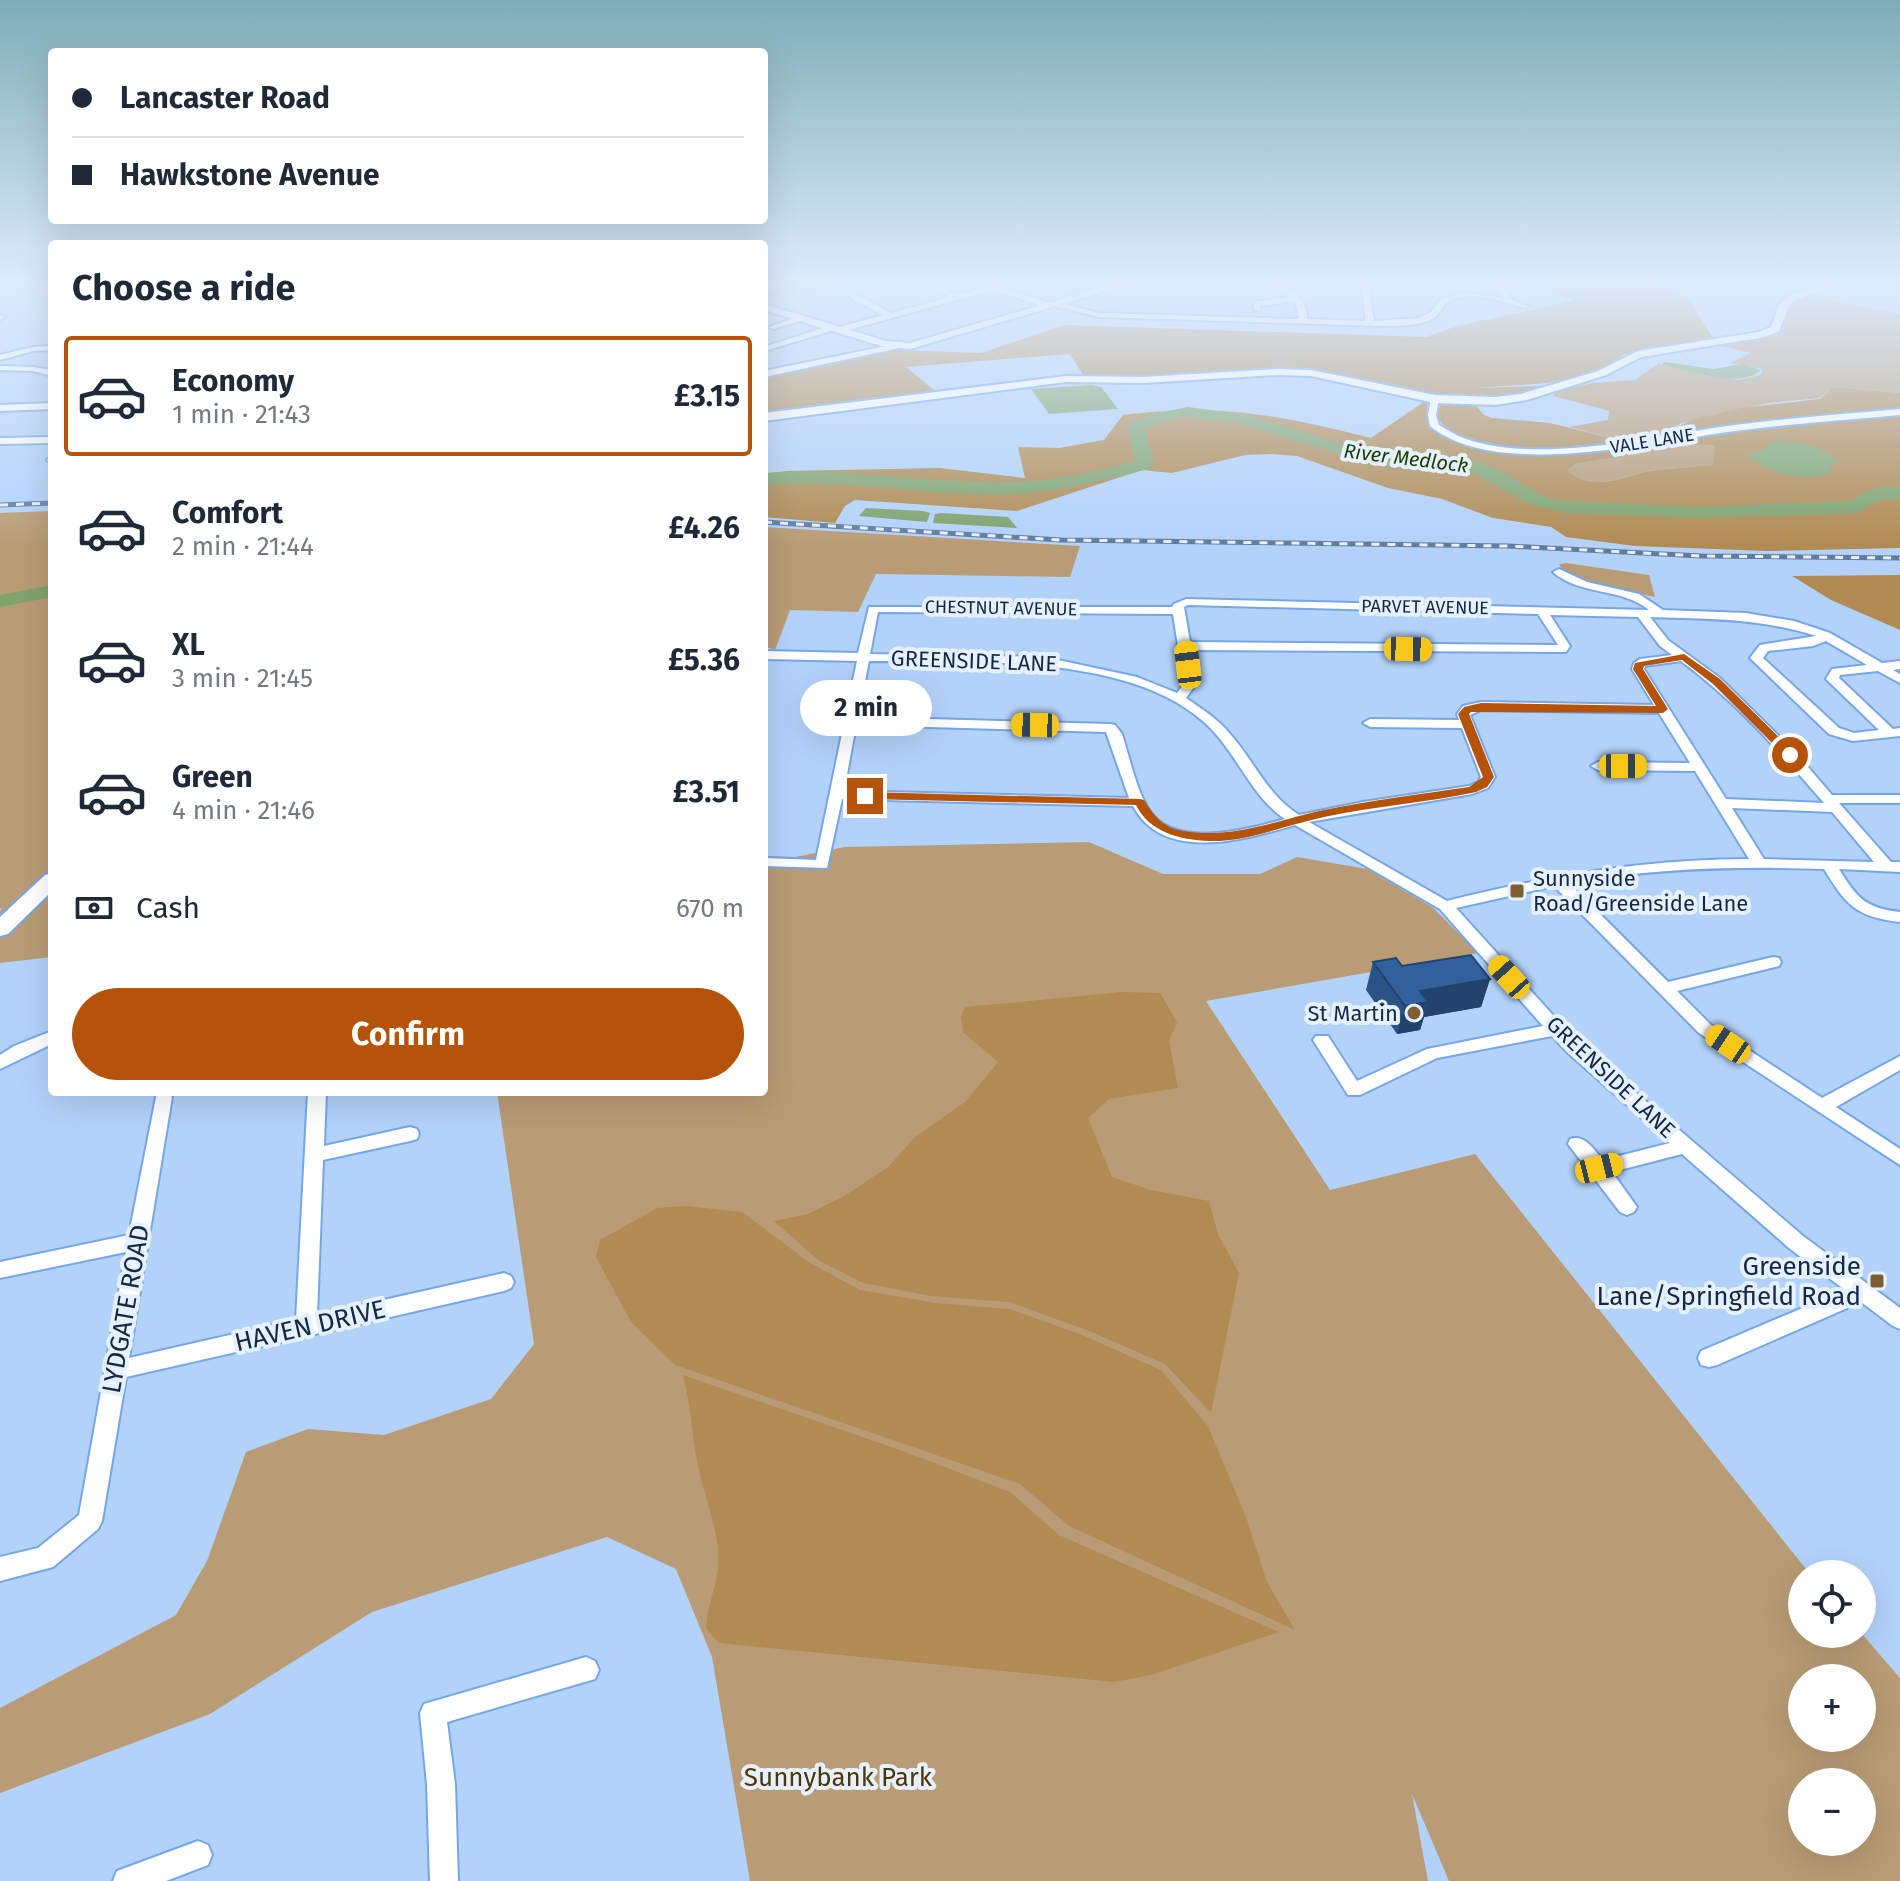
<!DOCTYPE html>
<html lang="en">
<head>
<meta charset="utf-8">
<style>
	body { margin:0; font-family:"Fira Sans",sans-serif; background:#f6f6f7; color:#1f2937; height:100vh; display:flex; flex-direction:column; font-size:30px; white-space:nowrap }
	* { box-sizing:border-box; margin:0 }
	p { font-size:26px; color:#747a83 }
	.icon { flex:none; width:44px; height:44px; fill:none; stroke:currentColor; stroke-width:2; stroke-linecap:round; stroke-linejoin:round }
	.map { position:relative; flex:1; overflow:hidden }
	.sheet { position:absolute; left:48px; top:240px; width:720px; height:856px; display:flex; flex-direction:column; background:#fff; border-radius:8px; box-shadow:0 8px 32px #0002 }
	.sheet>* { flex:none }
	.banner { position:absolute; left:48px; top:48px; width:720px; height:176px; border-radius:8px; box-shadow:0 8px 32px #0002; display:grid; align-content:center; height:176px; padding:0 24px; background:#fff }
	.buttons { position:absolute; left:1788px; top:1560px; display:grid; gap:16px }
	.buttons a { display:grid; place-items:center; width:88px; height:88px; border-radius:50%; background:#fff; box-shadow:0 8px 32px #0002; font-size:40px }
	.end { position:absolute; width:36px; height:36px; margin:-18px; border:10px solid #b45309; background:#fff; box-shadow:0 0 0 4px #fff }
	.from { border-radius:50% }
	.bubble { position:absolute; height:56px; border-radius:28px; background:#fff; box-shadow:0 8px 32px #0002; font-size:26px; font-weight:700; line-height:56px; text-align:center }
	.car { position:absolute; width:24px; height:48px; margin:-24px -12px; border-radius:10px; box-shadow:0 0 6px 2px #0007; background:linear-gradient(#f5c518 24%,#345 0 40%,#f5c518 0 76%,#345 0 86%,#f5c518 0) }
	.banner b { display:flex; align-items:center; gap:28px; height:76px; font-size:30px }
	.banner b+b { border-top:2px solid #e0e1e3 }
	.banner i { width:20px; height:20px; background:#1f2937 }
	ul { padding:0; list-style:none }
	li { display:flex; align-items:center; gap:24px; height:120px; margin:0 16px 12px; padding:0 8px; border:4px solid transparent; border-radius:8px }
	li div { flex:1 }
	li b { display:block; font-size:30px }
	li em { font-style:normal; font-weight:700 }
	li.selected { border-color:#b45309 }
	li>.icon { width:72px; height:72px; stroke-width:1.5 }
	h2 { padding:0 24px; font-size:36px; line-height:96px }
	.pay { display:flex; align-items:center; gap:20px; height:88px; padding:0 24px; font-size:30px }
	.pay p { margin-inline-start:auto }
	.primary-button { display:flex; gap:16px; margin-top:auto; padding:16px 24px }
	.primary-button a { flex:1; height:92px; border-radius:48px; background:#b45309; color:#fff; font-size:32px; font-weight:700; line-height:92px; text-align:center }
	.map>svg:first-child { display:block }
</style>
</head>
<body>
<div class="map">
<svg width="1900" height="1881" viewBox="0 0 1900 1881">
	<rect width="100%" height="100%" fill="#b3d2fa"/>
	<g fill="#b99c75" fill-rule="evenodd">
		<path d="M 764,282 L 848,282 L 809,292 L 764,297 Z"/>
		<path d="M 1808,296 L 1900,314 L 1900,393 L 1834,387 L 1820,398 L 1769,403 L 1682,423 L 1662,434 L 1610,438 L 1569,427 L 1608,420 L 1609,411 L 1554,396 L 1553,392 L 1593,383 L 1635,380 L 1658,364 L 1739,380 L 1760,375 L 1763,369 L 1730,363 L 1751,353 L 1716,345 L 1762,337 L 1784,327 L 1787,305 Z"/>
		<path d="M 1692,445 L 1715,445 L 1714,465 C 1693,467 1671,468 1651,471 C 1621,476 1593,494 1568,470 L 1575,464 Z"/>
		<path d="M 52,511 L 52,957 L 0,963 L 0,911 L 3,908 L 0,909 L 0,513 Z"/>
		<path d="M 764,527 L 1080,546 L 1070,577 L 876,574 L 858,612 L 790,610 L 775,650 L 764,646 Z"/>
		<path d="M 1566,563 L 1649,575 L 1655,597 L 1578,580 L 1563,571 L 1559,564 Z"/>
		<path d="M 1089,842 L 1163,874 L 1260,874 L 1297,857 L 1367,869 L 1432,907 L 1479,953 L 1206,1001 L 1330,1190 L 1475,1154 L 1810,1574 L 1802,1574 L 1802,1634 L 1862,1634 L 1900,1678 L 1900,1881 L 1449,1881 L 1412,1794 L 1428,1881 L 750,1881 L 712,1657 L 676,1569 L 607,1537 L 372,1612 L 210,1714 L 0,1793 L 0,1708 L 176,1615 L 207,1561 L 246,1452 L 308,1429 L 384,1435 L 491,1399 L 534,1344 L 497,1092 L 764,1092 L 764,856 L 795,857 L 845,847 ZM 1802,1678 L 1862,1678 L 1862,1738 L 1802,1738 ZM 1802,1782 L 1862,1782 L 1862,1842 L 1802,1842 Z"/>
	</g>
	<g fill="#b18b53" fill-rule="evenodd">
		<path d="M 1553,282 L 1648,282 L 1687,298 L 1712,336 L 1721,339 L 1625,354 L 1600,371 L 1548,383 L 1475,388 L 1543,386 L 1493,399 L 1459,400 L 1270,369 L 1139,379 L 1085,378 L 1070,354 L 906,367 L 935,391 L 764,414 L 764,380 L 804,367 L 896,350 L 981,353 L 1064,325 L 1426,337 L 1457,326 L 1573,301 L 1552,289 Z"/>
		<path d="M 1834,387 L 1900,393 L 1900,410 L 1633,442 L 1628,437 L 1662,434 L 1692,420 L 1741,408 L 1820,399 Z"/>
		<path d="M 1428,399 C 1427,410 1425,419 1433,428 C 1443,441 1467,445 1483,447 C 1572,460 1649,442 1737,431 C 1791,424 1846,420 1900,414 L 1900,548 L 1767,551 L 1635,546 L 1566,537 L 1551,527 L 1493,518 L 1442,499 L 1388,488 L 1297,456 L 1272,454 L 1245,455 L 1172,473 L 1142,470 L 1017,511 L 855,500 L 845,506 L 835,523 L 764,517 L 764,474 L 787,471 L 940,468 L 1025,478 L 1018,447 L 1059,448 L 1104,440 L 1123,415 C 1220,403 1278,415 1371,438 ZM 1692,445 L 1715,445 L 1713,465 C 1692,467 1671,468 1651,471 C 1622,476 1593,494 1568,470 L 1575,464 Z"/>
		<path d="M 1442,402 L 1474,403 L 1484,415 L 1492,418 L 1550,423 L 1610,438 L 1620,438 L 1624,444 C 1579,448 1458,463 1436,414 Z"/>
		<path d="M 1900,575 L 1900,630 L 1831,600 L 1792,576 Z"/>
		<path d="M 1122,992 L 1160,993 L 1177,1022 L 1169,1041 L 1178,1088 L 1109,1099 L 1088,1118 L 1112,1177 L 1151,1190 L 1209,1201 L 1218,1234 L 1239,1273 L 1211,1413 L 1165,1364 L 1089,1331 L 1009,1302 L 931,1296 L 863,1283 L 818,1260 L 774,1221 L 808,1214 L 846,1195 L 888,1167 L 915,1137 L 965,1102 L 998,1062 L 963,1032 L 961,1016 L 965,1007 Z"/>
		<path d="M 686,1206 L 742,1212 L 810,1263 L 860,1290 L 936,1303 L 1010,1309 L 1080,1334 L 1161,1370 L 1208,1426 L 1246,1517 L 1267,1582 L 1295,1630 L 1069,1526 L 1020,1484 L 675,1365 L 631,1322 L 596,1257 L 600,1240 L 657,1208 Z"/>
		<path d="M 683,1375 L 903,1451 L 1010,1492 L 1059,1535 L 1279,1632 L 1151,1675 L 1114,1682 L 719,1643 L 706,1629 C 706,1608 716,1589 718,1569 C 721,1533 705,1501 698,1466 C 692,1436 691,1406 683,1375 Z"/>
	</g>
	<g fill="#7fa36d">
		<path d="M 1665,362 L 1714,369 L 1742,364 L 1761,370 C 1743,389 1690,371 1666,366 L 1662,364 Z"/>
		<path d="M 1092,385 L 1101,387 L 1118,409 L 1049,414 L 1031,389 Z"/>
		<path d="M 1774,440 L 1815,446 L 1839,461 L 1829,467 L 1832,472 C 1806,485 1768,472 1747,455 L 1763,450 Z"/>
		<path d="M 866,508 L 923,511 L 930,513 L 927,522 L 859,516 Z"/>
		<path d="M 941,513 L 1008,517 L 1017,528 L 933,523 L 935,514 Z"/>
	</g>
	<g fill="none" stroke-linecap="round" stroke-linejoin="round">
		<g fill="#7fa36d" fill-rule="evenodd">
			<path d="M 1188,407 L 1247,415 L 1367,452 L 1478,462 L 1498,470 L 1545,497 L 1561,501 L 1698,507 L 1852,501 C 1865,488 1882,486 1900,487 L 1900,499 L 1881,499 L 1857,513 L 1698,518 L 1568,513 L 1531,505 L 1469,471 L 1409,469 L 1367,463 L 1238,423 L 1188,417 L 1165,421 L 1145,429 L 1154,464 L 1151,468 C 1106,480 1061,492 1014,494 C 930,497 848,478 764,485 L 764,473 C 846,467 927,484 1009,482 C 1052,482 1094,472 1135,461 L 1127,427 L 1130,423 L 1156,413 Z"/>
			<path d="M 52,585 L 52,597 L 0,607 L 0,595 Z"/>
		</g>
		<g stroke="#75a7e8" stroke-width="4">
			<g id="minor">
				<path d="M 0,282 L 7,282 L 7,283 L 3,285 Z"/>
				<path d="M 925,282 L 932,282 L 957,295 L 1005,282 L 1017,282 L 1001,288 L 1054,304 L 1057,302 L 1099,313 L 1299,319 L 1295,301 L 1261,306 L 1260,310 L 1254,310 L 1254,302 L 1291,297 L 1260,282 C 1283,282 1307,292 1307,319 L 1366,321 L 1361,282 L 1413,282 L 1369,285 L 1374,321 L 1418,318 L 1430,313 L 1441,299 L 1461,293 L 1500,297 L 1501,293 L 1492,284 L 1495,282 L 1514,282 L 1501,285 L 1509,293 L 1507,298 L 1529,306 L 1525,308 C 1504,302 1472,290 1451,300 C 1443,304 1441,313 1434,318 C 1420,326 1400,326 1384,326 L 1099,317 L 1054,306 L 1048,308 L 993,290 L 841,332 L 834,330 L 764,351 L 764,347 L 829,326 L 836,328 L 883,315 L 850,298 L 850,294 L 856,294 L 891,313 L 950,297 Z"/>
				<path d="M 0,315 L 5,317 L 0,320 Z"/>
				<path d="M 800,316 L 803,320 L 773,329 L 769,327 Z"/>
				<path d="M 896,344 L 899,348 L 764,377 L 764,371 Z"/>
				<path d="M 52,346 L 52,350 L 33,351 L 0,360 L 0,355 L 33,347 Z"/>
				<path d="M 0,366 L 33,367 L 52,370 L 52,376 L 33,371 L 0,370 Z"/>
				<path d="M 1435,396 L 1439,399 L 1436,415 L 1439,425 C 1448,430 1457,436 1466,439 C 1542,465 1656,435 1735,425 C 1790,418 1845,414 1900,409 L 1900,415 C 1845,420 1790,424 1735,431 C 1655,441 1497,481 1430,426 L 1428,415 L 1431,399 Z"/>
				<path d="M 52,403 L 52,409 L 0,411 L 0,405 Z"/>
				<path d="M 52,437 L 52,443 L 0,444 L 0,438 Z"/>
				<path d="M 52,455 L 52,463 L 47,460 Z"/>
				<path d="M 1559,569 L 1587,582 L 1639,594 L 1663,610 L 1746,613 L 1794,621 L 1830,633 L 1882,663 L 1900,661 L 1900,669 L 1893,670 L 1900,674 L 1900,683 L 1878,671 L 1840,675 L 1839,678 L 1893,729 L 1900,728 L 1900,736 L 1853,741 L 1829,734 L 1750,658 L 1760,645 L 1816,636 C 1761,618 1707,619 1650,617 L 1668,640 L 1720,678 L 1795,752 L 1832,795 L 1900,795 L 1900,803 L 1839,803 L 1891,862 L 1900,862 L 1900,872 L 1839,869 C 1857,898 1865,908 1900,912 L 1900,922 C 1856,917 1846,905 1824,869 C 1738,866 1654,868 1569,883 L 1668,982 L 1773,957 L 1779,958 L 1781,962 L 1779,966 L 1677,991 L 1711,1025 L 1822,1098 L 1900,1056 L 1900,1070 L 1836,1107 L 1900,1149 L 1900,1165 L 1699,1033 L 1554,886 L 1456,908 L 1579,1044 L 1803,1236 L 1900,1308 L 1900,1329 L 1893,1326 L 1861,1302 L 1717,1365 L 1709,1367 L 1701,1365 L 1698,1358 L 1701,1351 L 1845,1290 L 1789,1248 L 1682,1154 L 1612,1172 L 1637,1207 L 1634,1212 L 1627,1215 L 1620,1212 L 1568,1144 L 1570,1139 C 1585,1134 1594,1150 1603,1160 L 1670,1143 L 1567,1052 L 1552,1036 L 1437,1058 L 1360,1095 L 1348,1095 L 1313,1040 L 1316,1036 L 1328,1036 L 1357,1081 L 1427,1049 L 1543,1026 L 1440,909 L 1295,825 C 1246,839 1164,864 1133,806 L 842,799 L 827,868 L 764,866 L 764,858 L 816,860 L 844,724 L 841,721 L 845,718 L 857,661 L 764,659 L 764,651 L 858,653 L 869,607 L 1172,607 L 1174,604 L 1186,599 L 1649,610 C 1621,587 1580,596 1553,572 ZM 1188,605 L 1538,614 L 1558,645 L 1190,642 L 1184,607 ZM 878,612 L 1173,614 L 1184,684 L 1177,693 L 1137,677 L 1044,657 L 870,654 ZM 1550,615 L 1638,617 L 1660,646 L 1672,655 L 1640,659 L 1634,663 L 1632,669 L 1654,705 L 1481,702 L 1463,706 L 1457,714 L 1459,720 L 1370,719 L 1363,723 L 1370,727 L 1462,728 L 1481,777 L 1478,782 L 1469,786 L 1363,802 L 1299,815 C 1267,795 1255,762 1230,734 C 1218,719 1202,709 1186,698 L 1196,684 L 1191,650 L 1566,652 L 1570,646 ZM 1826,641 L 1867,665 L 1832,669 L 1826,679 L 1879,730 L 1854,733 L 1839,728 L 1763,658 L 1768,651 L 1813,646 ZM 869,661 C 968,663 1125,652 1204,722 C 1236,750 1250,796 1285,819 C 1249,829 1175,850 1149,810 C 1136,789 1130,759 1122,734 L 1115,725 L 1110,724 L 858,717 ZM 1681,661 C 1735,701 1780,752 1824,803 L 1726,799 L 1644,669 L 1645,666 ZM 1481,710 L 1659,713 L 1690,763 L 1598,762 L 1591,766 L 1598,770 L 1695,771 L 1749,859 C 1646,859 1547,876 1447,901 L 1309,822 L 1472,794 L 1488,788 L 1495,777 L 1470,715 ZM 856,725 L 1106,732 L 1129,798 L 844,791 ZM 1732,808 L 1832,812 L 1874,862 L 1764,859 Z"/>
				<path d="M 52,1031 L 52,1044 L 0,1069 L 0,1055 L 14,1046 Z"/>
				<path d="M 157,1092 L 168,1092 L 172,1097 L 129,1358 L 296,1320 L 308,1092 L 326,1092 L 324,1146 L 410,1127 L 417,1129 L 419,1134 L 417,1139 L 410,1141 L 323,1160 L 317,1315 L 504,1273 L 511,1276 L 514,1282 L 511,1288 L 504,1291 L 126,1377 L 102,1521 L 98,1529 L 53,1567 L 0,1581 L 0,1557 L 38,1548 L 79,1515 L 126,1252 L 0,1278 L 0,1262 L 129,1235 Z"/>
				<path d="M 586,1657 L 595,1661 L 599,1670 L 595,1679 L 447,1722 L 455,1784 L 458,1881 L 430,1881 L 427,1784 L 420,1713 L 424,1704 Z"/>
				<path d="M 198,1841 L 208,1845 L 212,1855 L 208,1865 L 166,1881 L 113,1881 L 117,1871 Z"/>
			</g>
		</g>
		<g stroke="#75a7e8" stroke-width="4">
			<g id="tertiary">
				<path d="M 1121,282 L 1137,282 L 910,349 L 881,346 L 764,310 L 764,304 L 886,341 L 910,343 Z"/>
				<path d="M 1831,282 L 1846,282 L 1795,300 L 1789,306 L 1779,331 L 1765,337 L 1641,357 L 1606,375 L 1527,400 L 1495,405 L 1435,403 L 1311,376 L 1277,375 L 1143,383 L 1066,382 L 764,421 L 764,413 L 1066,376 L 1143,377 L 1277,369 L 1311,370 L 1435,395 L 1495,397 L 1521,394 L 1598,371 L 1638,351 L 1759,332 L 1771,327 L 1779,305 L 1787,296 Z"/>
				<path d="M 52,873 L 52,891 L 8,934 L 0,936 L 0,917 L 45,875 Z"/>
			</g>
		</g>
		<use href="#minor" fill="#fff" fill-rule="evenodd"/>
		<use href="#tertiary" fill="#fff" fill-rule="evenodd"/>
		<g stroke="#637c9e" stroke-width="5">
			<g id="rail">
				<path d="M 0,505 L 52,503"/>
				<path d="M 764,522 L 1061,540 L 1508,546 L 1701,556 L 1900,558"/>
			</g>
		</g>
		<use href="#rail" stroke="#e6f1ff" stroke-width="3" stroke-dasharray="8" stroke-linecap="butt"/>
	</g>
	<path fill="#2a5386" d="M 1373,962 L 1402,966 L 1490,979 L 1481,1007 L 1424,1017 L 1420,1030 L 1397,1034 L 1366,990 Z"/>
	<path fill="#22436d" d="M 1490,979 L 1481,1007 L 1424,1017 L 1420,1030 L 1397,1034 L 1405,1006 L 1420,991 Z"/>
	<path fill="#31609c" stroke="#22436d" stroke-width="2" d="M 1471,955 L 1490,979 L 1420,991 L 1428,1002 L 1405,1006 L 1373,962 L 1396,958 L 1402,966 Z"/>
	<linearGradient id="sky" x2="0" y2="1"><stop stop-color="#7eadb7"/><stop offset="0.52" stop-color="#ddebfd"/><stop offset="1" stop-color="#ddebfd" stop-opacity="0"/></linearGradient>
	<rect width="1900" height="545" fill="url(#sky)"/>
	<path fill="#b45309" d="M 1684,654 L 1720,679 L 1794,752 L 1794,757 L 1786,757 L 1713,684 L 1682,660 L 1644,666 L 1643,669 L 1668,709 L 1663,713 L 1471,712 L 1469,714 L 1494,777 L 1487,787 L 1476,792 C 1426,803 1374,806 1324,817 C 1286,825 1247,842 1209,841 C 1180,840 1149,832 1136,805 L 865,799 L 859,796 L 865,792 L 1140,799 L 1144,800 C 1153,814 1161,826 1179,830 C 1228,841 1277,820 1324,810 C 1372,800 1421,794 1469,787 L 1483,777 L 1458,714 L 1464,707 L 1481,703 L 1656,706 L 1633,669 L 1635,663 Z"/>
	<g fill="#7c5e32" stroke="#e6f1ff" stroke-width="3">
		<rect x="1509" y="883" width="16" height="16" rx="4"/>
		<circle cx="1414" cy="1013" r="8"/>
		<rect x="1869" y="1273" width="16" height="16" rx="4"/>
	</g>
	<g text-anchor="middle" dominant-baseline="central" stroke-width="8" stroke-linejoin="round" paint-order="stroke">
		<g font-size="18" fill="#162944" stroke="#e6f1ff">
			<text transform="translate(1652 441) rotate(-9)">VALE LANE</text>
			<text transform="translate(1425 607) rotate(1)">PARVET AVENUE</text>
			<text transform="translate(1001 608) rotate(1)">CHESTNUT AVENUE</text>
		</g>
		<g font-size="20" font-style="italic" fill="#1a3d01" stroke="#e6f1ff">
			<text transform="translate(1406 458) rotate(7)">River Medlock</text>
		</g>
		<g font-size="22" fill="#162944" stroke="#e6f1ff">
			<text transform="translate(974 661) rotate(2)">GREENSIDE LANE</text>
			<text transform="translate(1611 1077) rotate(43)">GREENSIDE LANE</text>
		</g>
		<g font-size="22" fill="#162944" stroke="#e6f1ff" text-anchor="start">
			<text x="1533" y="878">Sunnyside<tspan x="1533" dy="25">Road/Greenside Lane</tspan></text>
			<text x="1398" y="1013" text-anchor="end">St Martin</text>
		</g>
		<g font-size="26" fill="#162944" stroke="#e6f1ff" text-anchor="end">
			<text x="1861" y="1266">Greenside<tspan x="1861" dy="30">Lane/Springfield Road</tspan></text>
		</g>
		<g font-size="26" fill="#162944" stroke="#e6f1ff">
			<text transform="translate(126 1309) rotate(-80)">LYDGATE ROAD</text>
			<text transform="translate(310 1326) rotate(-13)">HAVEN DRIVE</text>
		</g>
		<g font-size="26" fill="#503506" stroke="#e6f1ff">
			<text x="838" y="1777">Sunnybank Park</text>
		</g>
	</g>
</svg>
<div class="buttons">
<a><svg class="icon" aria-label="locate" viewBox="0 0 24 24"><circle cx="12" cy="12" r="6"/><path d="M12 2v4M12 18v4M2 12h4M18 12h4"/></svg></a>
<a>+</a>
<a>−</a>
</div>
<i class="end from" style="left:1790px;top:755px"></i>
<i class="end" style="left:865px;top:796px"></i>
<div class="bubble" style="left:800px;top:680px;width:132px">2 min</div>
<i class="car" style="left:1408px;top:649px;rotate:91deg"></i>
<i class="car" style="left:1188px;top:665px;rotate:353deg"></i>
<i class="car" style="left:1035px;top:725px;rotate:271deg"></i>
<i class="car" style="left:1623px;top:766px;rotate:90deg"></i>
<i class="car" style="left:1509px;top:977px;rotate:318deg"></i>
<i class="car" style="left:1728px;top:1044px;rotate:304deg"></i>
<i class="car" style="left:1599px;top:1168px;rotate:76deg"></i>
<div class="banner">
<b><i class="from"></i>Lancaster Road</b>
<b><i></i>Hawkstone Avenue</b>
</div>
<section class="sheet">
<h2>Choose a ride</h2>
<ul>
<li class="selected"><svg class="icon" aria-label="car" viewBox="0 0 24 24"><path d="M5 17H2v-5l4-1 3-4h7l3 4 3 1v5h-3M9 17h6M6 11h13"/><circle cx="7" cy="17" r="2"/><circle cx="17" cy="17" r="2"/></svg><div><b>Economy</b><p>1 min · 21:43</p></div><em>£3.15</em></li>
<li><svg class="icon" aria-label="car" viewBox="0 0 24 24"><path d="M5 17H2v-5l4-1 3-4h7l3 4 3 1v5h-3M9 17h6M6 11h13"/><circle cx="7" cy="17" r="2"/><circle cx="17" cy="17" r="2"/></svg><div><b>Comfort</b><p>2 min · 21:44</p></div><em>£4.26</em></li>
<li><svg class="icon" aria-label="car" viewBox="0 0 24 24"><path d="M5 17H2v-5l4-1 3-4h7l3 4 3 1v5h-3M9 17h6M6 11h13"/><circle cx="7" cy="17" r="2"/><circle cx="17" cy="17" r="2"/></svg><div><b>XL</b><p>3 min · 21:45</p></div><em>£5.36</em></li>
<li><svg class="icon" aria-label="car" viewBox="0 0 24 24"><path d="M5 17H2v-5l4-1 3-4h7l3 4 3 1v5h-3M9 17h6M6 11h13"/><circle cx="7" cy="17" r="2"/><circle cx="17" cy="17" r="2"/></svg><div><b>Green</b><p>4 min · 21:46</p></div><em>£3.51</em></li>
</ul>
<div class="pay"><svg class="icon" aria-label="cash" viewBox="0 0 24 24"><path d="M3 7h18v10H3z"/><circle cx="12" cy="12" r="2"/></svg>Cash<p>670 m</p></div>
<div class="primary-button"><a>Confirm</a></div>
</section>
</div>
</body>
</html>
